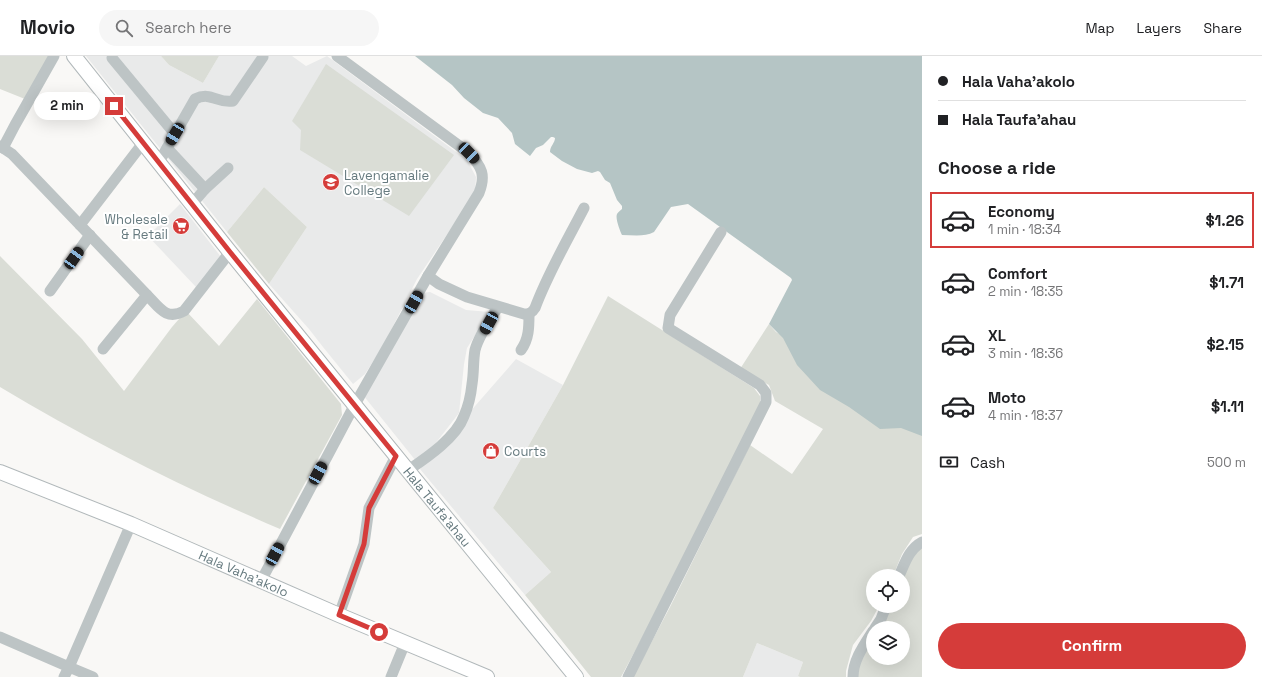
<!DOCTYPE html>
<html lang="en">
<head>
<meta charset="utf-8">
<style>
	body { margin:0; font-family:"Space Grotesk",sans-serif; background:#f6f6f6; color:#202124; height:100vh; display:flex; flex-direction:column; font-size:15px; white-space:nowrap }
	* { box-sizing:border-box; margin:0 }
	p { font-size:13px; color:#757577 }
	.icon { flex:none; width:22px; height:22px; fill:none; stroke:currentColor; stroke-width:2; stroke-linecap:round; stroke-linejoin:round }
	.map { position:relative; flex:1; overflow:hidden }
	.details { display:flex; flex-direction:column; background:#fff; width:340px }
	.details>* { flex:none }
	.top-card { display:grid; align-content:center; height:88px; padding:0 16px; background:#fff }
	.tools { position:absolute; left:866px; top:513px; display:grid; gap:8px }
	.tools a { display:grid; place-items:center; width:44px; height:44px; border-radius:50%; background:#fff; box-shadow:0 4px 16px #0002; font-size:20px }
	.end { position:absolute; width:18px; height:18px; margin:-9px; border:5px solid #d53c3a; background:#fff; box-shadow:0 0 0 2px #fff }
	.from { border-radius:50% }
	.bubble { position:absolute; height:28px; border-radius:14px; background:#fff; box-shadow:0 4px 16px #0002; font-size:13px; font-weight:700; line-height:28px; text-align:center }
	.car { position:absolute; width:12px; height:24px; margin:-12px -6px; border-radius:5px; box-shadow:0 0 3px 1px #0007; background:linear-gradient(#222 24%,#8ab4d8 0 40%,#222 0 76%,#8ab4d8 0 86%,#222 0) }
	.top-card b { display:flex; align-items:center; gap:14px; height:38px; font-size:15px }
	.top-card b+b { border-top:1px solid #e0e0e0 }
	.top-card i { width:10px; height:10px; background:#202124 }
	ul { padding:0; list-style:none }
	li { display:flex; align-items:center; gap:12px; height:56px; margin:0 8px 6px; padding:0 8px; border:2px solid transparent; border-radius:0px }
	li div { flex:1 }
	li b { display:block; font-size:15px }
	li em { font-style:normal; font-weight:700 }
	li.selected { border-color:#d53c3a }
	li>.icon { width:36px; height:36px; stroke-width:1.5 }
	h2 { padding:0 16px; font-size:18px; line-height:48px }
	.pay { display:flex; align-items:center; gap:10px; height:44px; padding:0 16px; font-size:15px }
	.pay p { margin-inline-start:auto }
	.cta { display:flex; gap:8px; margin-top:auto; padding:8px 16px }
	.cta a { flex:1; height:46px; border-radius:24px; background:#d53c3a; color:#fff; font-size:16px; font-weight:700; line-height:46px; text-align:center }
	header { display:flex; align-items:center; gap:24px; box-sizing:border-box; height:56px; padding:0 20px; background:#fff; border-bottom:1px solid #e0e0e0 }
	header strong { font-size:19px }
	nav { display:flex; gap:22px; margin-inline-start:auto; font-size:14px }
	.search { width:280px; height:36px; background:#f6f6f6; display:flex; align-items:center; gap:10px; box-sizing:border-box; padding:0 14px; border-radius:22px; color:#757577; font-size:15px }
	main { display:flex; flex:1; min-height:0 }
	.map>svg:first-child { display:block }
</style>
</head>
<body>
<header>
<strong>Movio</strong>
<div class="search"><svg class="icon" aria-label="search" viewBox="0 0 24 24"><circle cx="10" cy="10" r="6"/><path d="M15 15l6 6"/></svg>Search here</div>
<nav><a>Map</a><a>Layers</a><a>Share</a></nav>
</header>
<main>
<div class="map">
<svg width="922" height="621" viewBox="0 0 922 621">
	<rect width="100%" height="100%" fill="#f9f8f6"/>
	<g fill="#e9eaea">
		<path d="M 86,0 L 161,0 L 169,9 L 203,27 L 219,0 L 292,0 L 306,10 L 327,0 L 467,104 L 476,121 L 475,137 L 417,223 L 383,290 L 365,318 L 353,328 L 323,291 L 309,273 L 269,228 L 307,171 L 264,131 L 227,176 Z"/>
		<path d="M 180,148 L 221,201 L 196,231 L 148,180 Z"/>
		<path d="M 430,236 L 466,254 L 490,256 L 467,292 L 464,308 L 459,357 L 435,388 L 416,405 L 363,339 L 421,237 Z"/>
		<path d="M 516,303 L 563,329 L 493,452 L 551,516 L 525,539 L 420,413 Z"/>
		<path d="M 757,587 L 803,606 L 798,620 L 800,621 L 743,621 Z"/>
	</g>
	<g fill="#daddd6">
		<path d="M 0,0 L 49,0 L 25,43 L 0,33 Z"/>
		<path d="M 161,0 L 219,0 L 203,27 L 169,9 Z"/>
		<path d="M 326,8 L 454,99 L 409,160 L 300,94 L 301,74 L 292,65 Z"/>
		<path d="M 264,131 L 307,171 L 269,228 L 227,176 Z"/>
		<path d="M 0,200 L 82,283 L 124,335 L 172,271 L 186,255 L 219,290 L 257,243 L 341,348 L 342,359 L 280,473 C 184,432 90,385 0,331 Z"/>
		<path d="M 608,240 L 754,332 L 760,340 L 760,349 L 662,545 L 621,621 L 591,621 L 525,539 L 551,516 L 493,452 L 563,329 Z"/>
		<path d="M 769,268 L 776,276 L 922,355 L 922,478 L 913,481 L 902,498 L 893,520 L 873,520 L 873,550 L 879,550 L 871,565 L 853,589 L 846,615 L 846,621 L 800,621 L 798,620 L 803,606 L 757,587 L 743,621 L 633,621 L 670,551 L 750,389 L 792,418 L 823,373 L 775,345 L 769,329 L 740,313 Z"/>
		<path d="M 922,490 L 922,621 L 857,621 L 861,598 L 873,580 L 873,602 L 903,602 L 903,572 L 878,572 L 889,550 L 903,550 L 903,520 L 910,502 Z"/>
	</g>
	<path fill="#b5c5c5" d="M 415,0 L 922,0 L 922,380 L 901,372 L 880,373 L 849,351 L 820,334 L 797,309 L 783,282 L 769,268 L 792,224 L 791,222 L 688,148 L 671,151 L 654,176 C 645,181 633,179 622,179 C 620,175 615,162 617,158 C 618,156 620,155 622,153 L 622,150 L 617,144 L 610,127 L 605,124 L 600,116 L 598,115 L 592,117 L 577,113 L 562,105 L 550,96 C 550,90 555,87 555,82 L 553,81 L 551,81 L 543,89 L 536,92 L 530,100 L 515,88 L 512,77 L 498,62 L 483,57 L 464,42 L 452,29 Z"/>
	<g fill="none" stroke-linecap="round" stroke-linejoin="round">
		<g stroke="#b1b8ba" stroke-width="16">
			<g id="major">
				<path id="s1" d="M 74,0 L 230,196 L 576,621"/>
				<path id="s2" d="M 0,416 L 131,468 L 339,559 L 487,621"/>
			</g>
		</g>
		<g stroke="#bdc4c5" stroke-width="11">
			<path d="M 112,2 L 175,78"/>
			<path d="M 0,90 L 12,98 L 147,239 C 159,251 166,265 184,255 L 230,196"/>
			<path d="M 3,92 L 15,69 L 54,0"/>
			<path d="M 167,92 L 205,133"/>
			<path d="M 159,106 L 195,43 C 211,35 218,48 233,45 L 263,1"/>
			<path d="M 192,148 L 205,133 L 228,112"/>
			<path d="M 80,169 L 143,87"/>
			<path d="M 428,220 L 439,228 L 467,241 L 524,258 C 529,258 532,257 535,252 C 548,217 567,185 584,152"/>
			<path d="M 50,235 L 90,179"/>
			<path d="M 103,293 L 147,239"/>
			<path d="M 521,294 C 529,283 529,271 529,258"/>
			<path d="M 407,415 C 426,402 456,382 464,360 C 468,351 471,338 472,328 C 474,316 473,305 475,294 C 479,279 490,264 498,251"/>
			<path d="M 899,520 C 905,507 909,493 922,486"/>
			<path d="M 261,525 L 354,350 L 428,220 L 479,137 C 486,119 482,111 469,97 L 337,0"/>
			<path d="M 339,559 L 364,488 L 369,452 L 396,400"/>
			<path d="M 875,572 L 881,563 L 886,550"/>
			<path d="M 0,581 L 69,611 L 131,468"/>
			<path d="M 64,621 L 69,611 L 93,621"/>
			<path d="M 391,621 L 405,587"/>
			<path d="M 628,621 L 766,346 L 766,337 L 760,329 L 668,272 L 670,259 L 721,176"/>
			<path d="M 853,621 C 853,604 864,589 873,575"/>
		</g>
		<use href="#major" stroke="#fff" stroke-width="14"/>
	</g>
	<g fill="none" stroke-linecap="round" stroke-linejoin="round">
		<path stroke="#d53c3a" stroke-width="5" d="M 114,50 L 230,196 L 396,400 L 369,452 L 364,488 L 339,559 L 379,576"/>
	</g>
	<defs>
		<g id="school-disc" transform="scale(0.9)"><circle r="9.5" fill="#d53c3a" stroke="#fff"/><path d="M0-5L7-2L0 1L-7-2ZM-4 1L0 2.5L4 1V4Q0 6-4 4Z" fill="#fff"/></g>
		<g id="supermarket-disc" transform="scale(0.9)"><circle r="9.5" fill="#d53c3a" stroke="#fff"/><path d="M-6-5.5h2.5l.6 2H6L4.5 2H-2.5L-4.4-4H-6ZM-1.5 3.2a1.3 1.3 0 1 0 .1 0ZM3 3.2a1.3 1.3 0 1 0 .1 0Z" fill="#fff"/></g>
		<g id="shop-disc" transform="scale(0.9)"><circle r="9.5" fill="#d53c3a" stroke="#fff"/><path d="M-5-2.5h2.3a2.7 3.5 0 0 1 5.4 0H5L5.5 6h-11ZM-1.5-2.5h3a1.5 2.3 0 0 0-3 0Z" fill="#fff"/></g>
	</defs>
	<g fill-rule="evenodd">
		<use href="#school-disc" x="331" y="126"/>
		<use href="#supermarket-disc" x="181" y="170"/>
		<use href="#shop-disc" x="491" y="395"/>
	</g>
	<g text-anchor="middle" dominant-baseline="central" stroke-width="4" stroke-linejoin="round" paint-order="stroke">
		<g font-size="13" fill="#667a7f" stroke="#fff" text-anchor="start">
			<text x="344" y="119">Lavengamalie<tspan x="344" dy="15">College</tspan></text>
			<text x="168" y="163" text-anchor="end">Wholesale<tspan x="168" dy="15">&amp; Retail</tspan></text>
			<text x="504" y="395">Courts</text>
		</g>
		<g font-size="13" fill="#667a7f" stroke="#fff">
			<text stroke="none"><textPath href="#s1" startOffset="579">Hala Taufa'ahau</textPath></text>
			<text stroke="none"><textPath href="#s2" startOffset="264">Hala Vaha'akolo</textPath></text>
		</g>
	</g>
</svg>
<div class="tools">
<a><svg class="icon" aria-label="locate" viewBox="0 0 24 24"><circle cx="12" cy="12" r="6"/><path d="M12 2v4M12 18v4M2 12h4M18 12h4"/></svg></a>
<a><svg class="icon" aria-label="layers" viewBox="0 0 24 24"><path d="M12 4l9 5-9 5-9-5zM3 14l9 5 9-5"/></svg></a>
</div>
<i class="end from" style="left:379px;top:576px"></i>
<i class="end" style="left:114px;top:50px"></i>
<div class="bubble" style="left:34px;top:36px;width:66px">2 min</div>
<i class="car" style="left:175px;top:78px;rotate:211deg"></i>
<i class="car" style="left:469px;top:97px;rotate:136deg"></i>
<i class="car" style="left:74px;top:202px;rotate:35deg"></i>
<i class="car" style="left:414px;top:246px;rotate:30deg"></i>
<i class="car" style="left:489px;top:267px;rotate:209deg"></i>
<i class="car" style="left:318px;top:417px;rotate:28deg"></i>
<i class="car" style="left:275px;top:498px;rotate:28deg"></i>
</div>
<section class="details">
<div class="top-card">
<b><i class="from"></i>Hala Vaha'akolo</b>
<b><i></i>Hala Taufa'ahau</b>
</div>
<h2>Choose a ride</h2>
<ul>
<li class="selected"><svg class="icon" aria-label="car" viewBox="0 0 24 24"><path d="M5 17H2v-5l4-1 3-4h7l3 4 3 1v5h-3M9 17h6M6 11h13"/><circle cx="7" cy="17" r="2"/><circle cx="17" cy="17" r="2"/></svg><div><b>Economy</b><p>1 min · 18:34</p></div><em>$1.26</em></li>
<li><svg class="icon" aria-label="car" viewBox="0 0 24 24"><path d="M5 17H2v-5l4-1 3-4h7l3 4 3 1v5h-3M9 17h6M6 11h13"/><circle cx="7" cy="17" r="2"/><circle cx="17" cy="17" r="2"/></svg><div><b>Comfort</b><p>2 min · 18:35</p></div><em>$1.71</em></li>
<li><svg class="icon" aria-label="car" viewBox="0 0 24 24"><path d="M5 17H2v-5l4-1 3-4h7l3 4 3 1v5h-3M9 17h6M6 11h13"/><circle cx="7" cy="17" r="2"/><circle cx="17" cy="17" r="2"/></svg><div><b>XL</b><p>3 min · 18:36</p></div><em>$2.15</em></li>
<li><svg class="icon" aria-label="car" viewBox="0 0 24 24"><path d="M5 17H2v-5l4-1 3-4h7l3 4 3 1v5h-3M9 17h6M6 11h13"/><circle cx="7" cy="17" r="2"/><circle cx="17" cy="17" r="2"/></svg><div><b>Moto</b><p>4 min · 18:37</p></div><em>$1.11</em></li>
</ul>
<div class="pay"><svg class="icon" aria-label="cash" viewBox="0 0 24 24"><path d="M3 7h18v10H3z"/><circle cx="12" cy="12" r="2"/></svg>Cash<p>500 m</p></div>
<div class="cta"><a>Confirm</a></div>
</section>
</main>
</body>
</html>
